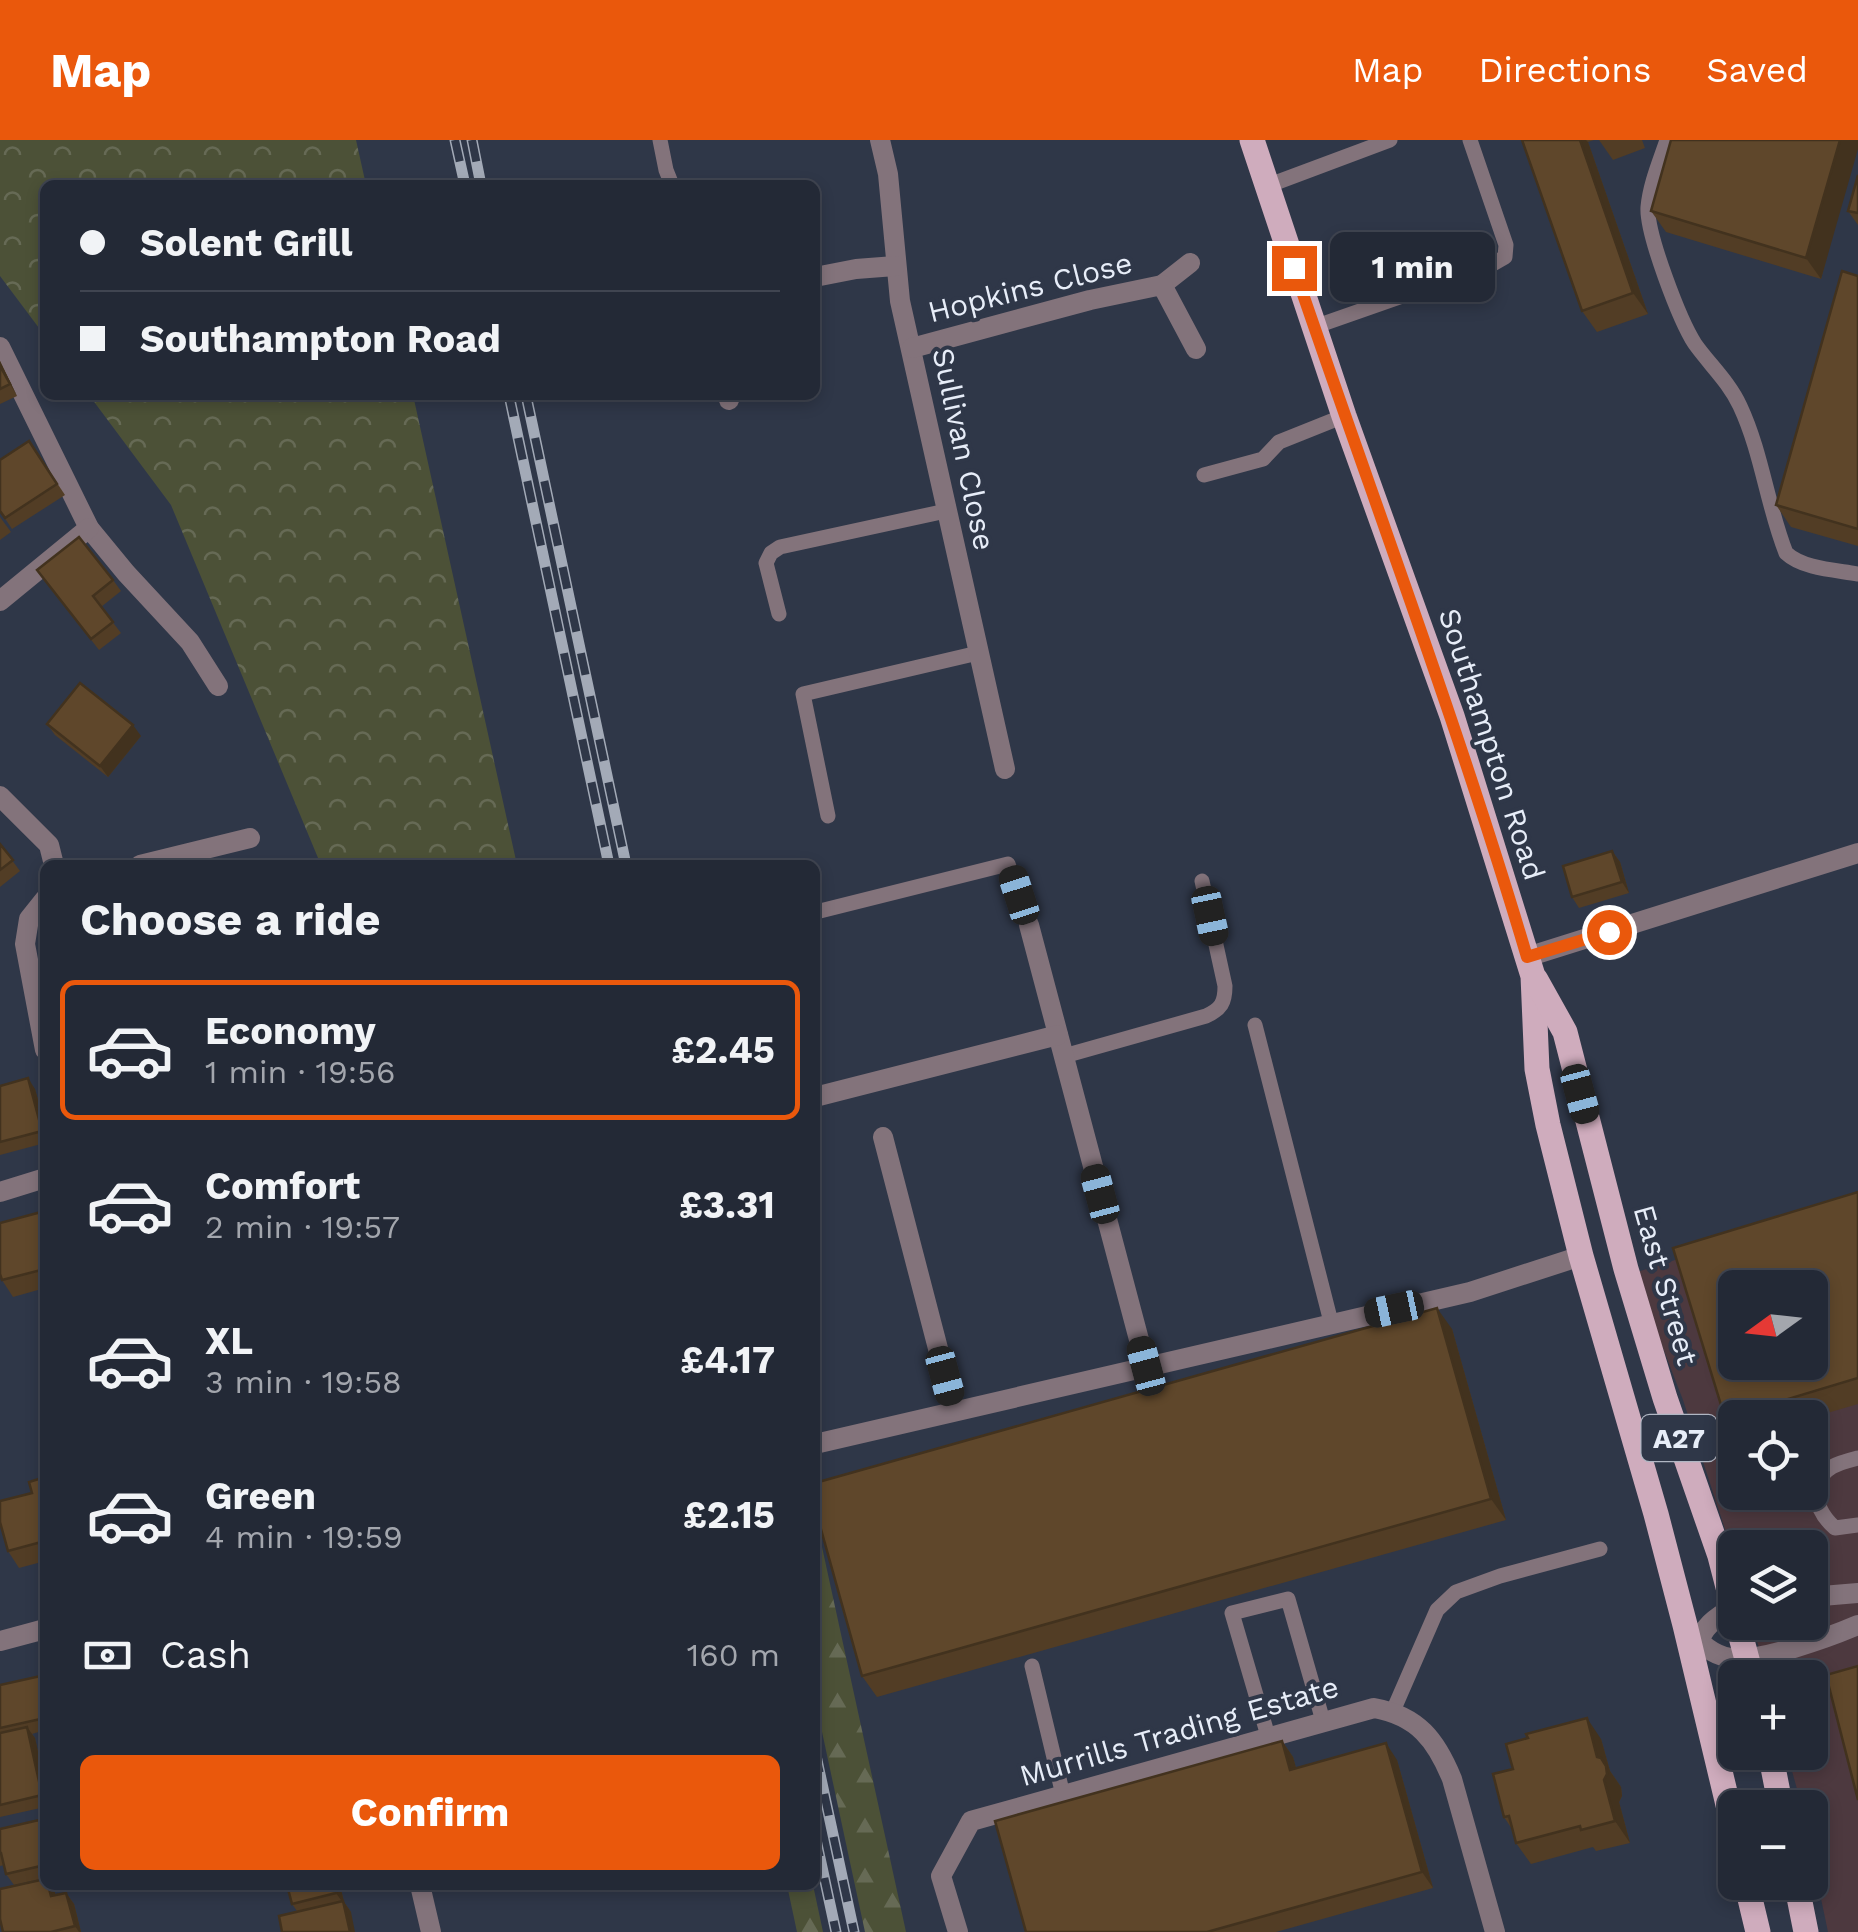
<!DOCTYPE html>
<html lang="en">
<head>
<meta charset="utf-8">
<style>
	body { margin:0; font-family:"Work Sans",sans-serif; background:#2b313e; color:#f1f3f6; height:100vh; display:flex; flex-direction:column; font-size:38px; white-space:nowrap }
	* { box-sizing:border-box; margin:0 }
	p { font-size:32px; color:#a3a6ad }
	.icon { flex:none; width:55px; height:55px; fill:none; stroke:currentColor; stroke-width:2; stroke-linecap:round; stroke-linejoin:round }
	.map { position:relative; flex:1; overflow:hidden }
	.drawer { position:absolute; left:40px; top:720px; width:780px; height:1030px; display:flex; flex-direction:column; background:#232936; border-radius:15px; box-shadow:0 5px 15px #0003,0 0 0 2px #404551 }
	.drawer>* { flex:none }
	.hud { position:absolute; left:40px; top:40px; width:780px; height:220px; border-radius:15px; box-shadow:0 5px 15px #0003,0 0 0 2px #404551; display:grid; align-content:center; height:220px; padding:0 40px; background:#232936 }
	.needle { width:65px; rotate:255deg }
	.tools { position:absolute; left:1718px; top:1130px; display:grid; gap:20px }
	.tools a { display:grid; place-items:center; width:110px; height:110px; border-radius:15px; background:#232936; box-shadow:0 5px 15px #0003,0 0 0 2px #404551; font-size:50px }
	.end { position:absolute; width:45px; height:45px; margin:-22px; border:12px solid #ea580c; background:#fff; box-shadow:0 0 0 5px #fff }
	.from { border-radius:50% }
	.bubble { position:absolute; height:70px; border-radius:15px; background:#232936; box-shadow:0 5px 15px #0003,0 0 0 2px #404551; font-size:32px; font-weight:700; line-height:70px; text-align:center }
	.car { position:absolute; width:30px; height:60px; margin:-30px -15px; border-radius:12px; box-shadow:0 0 8px 2px #0007; background:linear-gradient(#222 24%,#8ab4d8 0 40%,#222 0 76%,#8ab4d8 0 86%,#222 0) }
	.hud b { display:flex; align-items:center; gap:35px; height:95px; font-size:38px }
	.hud b+b { border-top:2px solid #404551 }
	.hud i { width:25px; height:25px; background:#f1f3f6 }
	ul { padding:0; list-style:none }
	li { display:flex; align-items:center; gap:30px; height:140px; margin:0 20px 15px; padding:0 20px; border:5px solid transparent; border-radius:15px }
	li div { flex:1 }
	li b { display:block; font-size:38px }
	li em { font-style:normal; font-weight:700 }
	li.on { border-color:#ea580c }
	li>.icon { width:90px; height:90px; stroke-width:1.5 }
	h2 { padding:0 40px; font-size:45px; line-height:120px }
	.pay { display:flex; align-items:center; gap:25px; height:110px; padding:0 40px; font-size:38px }
	.pay p { margin-inline-start:auto }
	.button { display:flex; gap:20px; margin-top:auto; padding:20px 40px }
	.button a { flex:1; height:115px; border-radius:15px; background:#ea580c; color:#fff; font-size:40px; font-weight:700; line-height:115px; text-align:center }
	header { display:flex; align-items:center; gap:60px; box-sizing:border-box; height:140px; padding:0 50px; background:#ea580c; color:#fff }
	header strong { font-size:48px }
	nav { display:flex; gap:55px; margin-inline-start:auto; font-size:35px }
	.map>svg:first-child { display:block }
</style>
</head>
<body>
<header>
<strong>Map</strong>
<nav><a>Map</a><a>Directions</a><a>Saved</a></nav>
</header>
<div class="map">
<svg width="1858" height="1792" viewBox="0 0 1858 1792">
	<defs>
		<pattern id="forest-firs" width="22" height="20" patternUnits="userSpaceOnUse" patternTransform="scale(2.5)"><rect width="22" height="20" fill="#4c5137"/><path d="M5 1l3.5 6h-7zM16 11l3.5 6h-7z" fill="#666a55"/></pattern>
		<pattern id="park-crowns" width="20" height="18" patternUnits="userSpaceOnUse" patternTransform="scale(2.5)"><rect width="20" height="18" fill="#4c5137"/><path d="M2 6a3 3 0 1 1 6 0M12 15a3 3 0 1 1 6 0" fill="none" stroke="#666a55"/></pattern>
	</defs>
	<rect width="100%" height="100%" fill="#2f3748"/>
	<path fill="#4d393f" fill-rule="evenodd" d="M 1858,1062 L 1858,1792 L 1828,1792 L 1810,1706 L 1810,1668 L 1802,1667 L 1787,1613 L 1810,1612 L 1810,1538 L 1767,1537 L 1752,1483 L 1810,1482 L 1810,1408 L 1735,1408 L 1735,1420 L 1683,1260 L 1634,1133 ZM 1735,1148 L 1810,1148 L 1810,1222 L 1735,1222 ZM 1735,1278 L 1810,1278 L 1810,1352 L 1735,1352 Z"/>
	<g fill="url(#forest-firs)">
		<path d="M 815,1375 L 906,1792 L 865,1792 L 815,1559 Z"/>
		<path d="M 787,1745 L 813,1745 L 823,1792 L 797,1792 Z"/>
	</g>
	<g fill="url(#park-crowns)">
		<path d="M 0,0 L 356,0 L 366,45 L 45,45 L 45,196 L 0,136 Z"/>
		<path d="M 89,255 L 413,255 L 517,725 L 321,725 L 171,365 Z"/>
	</g>
	<g fill="none" stroke-linecap="round" stroke-linejoin="round">
		<g stroke="#83737b" stroke-width="15">
			<path d="M 660,0 L 666,30 L 672,45"/>
			<path d="M 1667,0 C 1660,21 1650,44 1648,67 C 1646,93 1680,181 1695,204 C 1710,225 1729,242 1740,266 C 1762,313 1767,365 1786,413 C 1803,429 1836,430 1858,434"/>
			<path d="M 1267,46 L 1390,0"/>
			<path d="M 1314,187 L 1491,125 L 1505,117 L 1506,105 L 1470,0"/>
			<path d="M 1204,335 L 1263,319 L 1279,302 L 1344,276"/>
			<path d="M 779,474 L 766,423 L 771,413 L 780,407 L 946,371"/>
			<path d="M 828,676 L 803,554 L 978,513"/>
			<path d="M 820,771 L 1008,724 L 1029,785"/>
			<path d="M 1255,885 L 1331,1182"/>
			<path d="M 1064,916 L 1206,876 C 1221,869 1225,863 1225,846 L 1202,741"/>
			<path d="M 1858,1318 C 1835,1324 1827,1326 1814,1346 C 1817,1364 1821,1376 1835,1388 L 1858,1385"/>
			<path d="M 1032,1526 L 1063,1655"/>
			<path d="M 1393,1571 L 1437,1470 L 1456,1452 L 1500,1436 L 1600,1409"/>
			<path d="M 1268,1596 L 1232,1473 L 1288,1459 L 1323,1581"/>
		</g>
		<g stroke="#83737b" stroke-width="20">
			<path d="M 880,0 L 888,34 L 900,161 L 1005,629"/>
			<path d="M 815,137 L 856,129 L 895,126"/>
			<path d="M 1162,145 L 1190,123"/>
			<path d="M 0,207 L 89,388 L 126,433 L 190,502 L 218,546"/>
			<path d="M 912,208 L 1090,160 L 1162,145 L 1196,209"/>
			<path d="M 728,255 L 729,260"/>
			<path d="M 0,461 L 89,388"/>
			<path d="M 0,656 L 49,705 L 54,725"/>
			<path d="M 140,725 L 250,698"/>
			<path d="M 45,759 L 29,779 L 25,804 L 45,910"/>
			<path d="M 1029,785 L 1146,1226"/>
			<path d="M 1527,817 L 1858,713"/>
			<path d="M 815,957 L 1058,895"/>
			<path d="M 883,997 L 954,1270"/>
			<path d="M 0,1052 L 45,1038"/>
			<path d="M 815,1304 L 1470,1152 L 1581,1116"/>
			<path d="M 1810,1457 L 1858,1453"/>
			<path d="M 1687,1487 C 1698,1502 1711,1515 1730,1518 C 1759,1523 1830,1497 1858,1485"/>
			<path d="M 0,1501 L 45,1489"/>
			<path d="M 1697,1509 C 1700,1488 1717,1476 1735,1467"/>
			<path d="M 420,1745 L 431,1792"/>
			<path d="M 958,1792 L 941,1736 L 971,1681 L 1374,1568 C 1418,1576 1436,1600 1452,1639 L 1495,1792"/>
		</g>
		<g stroke="#cfacbd" stroke-width="25">
			<path d="M 1252,0 L 1344,276 L 1452,576 L 1533,836 L 1537,929 L 1548,985 L 1581,1116 L 1656,1374 L 1685,1485 L 1735,1694"/>
			<path d="M 1536,840 L 1565,892 L 1626,1129 L 1665,1258 L 1720,1416 L 1735,1474"/>
			<path d="M 1737,1482 L 1752,1538"/>
			<path d="M 1770,1612 L 1781,1668"/>
			<path d="M 1746,1742 L 1758,1792"/>
			<path d="M 1796,1742 L 1806,1792"/>
		</g>
		<g stroke="#a3aab7" stroke-width="11">
			<g id="rail">
				<path d="M 455,0 L 465,45"/>
				<path d="M 472,0 L 481,45"/>
				<path d="M 509,255 L 609,725"/>
				<path d="M 526,255 L 626,725"/>
				<path d="M 815,1611 L 854,1792"/>
				<path d="M 815,1695 L 836,1792"/>
			</g>
		</g>
		<use href="#rail" stroke="#2f3748" stroke-width="8" stroke-dasharray="22" stroke-linecap="butt"/>
	</g>
	<g fill="#523d25">
		<path d="M 1522,0 L 1594,0 L 1588,2 L 1648,174 L 1597,192 L 1582,171 Z"/>
		<path d="M 1599,0 L 1642,0 L 1645,8 L 1613,20 Z"/>
		<path d="M 1858,0 L 1821,139 L 1666,92 L 1651,71 Z"/>
		<path d="M 1858,35 L 1858,85 L 1848,71 Z"/>
		<path d="M 1858,136 L 1858,406 L 1791,387 L 1776,365 Z"/>
		<path d="M 0,221 L 17,256 L 0,264 Z"/>
		<path d="M 29,301 L 65,355 L 12,389 L 0,371 Z"/>
		<path d="M 0,377 L 11,392 L 0,400 Z"/>
		<path d="M 37,430 L 113,440 L 121,451 L 101,467 L 121,493 L 99,510 Z"/>
		<path d="M 47,584 L 141,596 L 108,637 L 55,595 Z"/>
		<path d="M 0,704 L 20,731 L 0,747 Z"/>
		<path d="M 1612,711 L 1620,722 L 1629,753 L 1579,768 L 1572,757 Z"/>
		<path d="M 0,946 L 35,949 L 45,985 L 45,1003 L 0,1015 Z"/>
		<path d="M 1858,1052 L 1858,1264 L 1810,1278 L 1735,1278 L 1735,1293 L 1725,1278 Z"/>
		<path d="M 45,1071 L 45,1148 L 13,1157 L 2,1140 Z"/>
		<path d="M 1452,1189 L 1506,1380 L 877,1557 L 862,1536 Z"/>
		<path d="M 45,1337 L 45,1421 L 19,1428 L 8,1411 L 32,1353 Z"/>
		<path d="M 45,1535 L 45,1590 L 32,1594 L 35,1598 L 45,1644 L 45,1667 L 0,1677 L 0,1545 Z"/>
		<path d="M 1601,1599 L 1610,1631 L 1621,1647 L 1622,1656 L 1619,1662 L 1630,1703 L 1596,1711 L 1593,1707 L 1531,1724 L 1516,1703 L 1512,1689 L 1504,1677 L 1513,1629 Z"/>
		<path d="M 1282,1601 L 1293,1617 L 1296,1628 L 1397,1620 L 1433,1748 L 1276,1792 L 1026,1792 Z"/>
		<path d="M 45,1688 L 45,1738 L 14,1745 L 6,1734 L 4,1725 L 0,1726 L 0,1689 Z"/>
		<path d="M 45,1745 L 51,1745 L 56,1755 L 66,1753 L 74,1764 L 81,1792 L 3,1792 Z"/>
		<path d="M 340,1745 L 344,1762 L 351,1772 L 297,1771 L 292,1764 Z"/>
	</g>
	<g fill="#42321e">
		<path d="M 1580,0 L 1586,0 L 1588,2 L 1648,174 L 1633,153 Z"/>
		<path d="M 1840,0 L 1858,0 L 1858,9 L 1821,139 L 1806,118 Z"/>
		<path d="M 0,221 L 17,256 L 10,244 L 0,226 Z"/>
		<path d="M 133,585 L 141,596 L 108,637 L 100,626 Z"/>
		<path d="M 1612,711 L 1620,722 L 1629,753 L 1622,742 Z"/>
		<path d="M 28,938 L 35,949 L 45,985 L 45,996 L 42,991 Z"/>
		<path d="M 1437,1168 L 1452,1189 L 1506,1380 L 1491,1359 Z"/>
		<path d="M 1587,1578 L 1601,1599 L 1610,1631 L 1621,1647 L 1622,1656 L 1619,1662 L 1630,1703 L 1615,1681 Z"/>
		<path d="M 27,1587 L 35,1598 L 45,1644 L 45,1659 L 42,1655 Z"/>
		<path d="M 1282,1601 L 1293,1617 L 1301,1646 L 1290,1630 Z"/>
		<path d="M 1386,1603 L 1397,1620 L 1433,1748 L 1422,1732 Z"/>
		<path d="M 48,1745 L 51,1745 L 54,1749 L 58,1767 L 51,1756 Z"/>
		<path d="M 335,1745 L 340,1745 L 344,1762 L 351,1772 L 355,1792 L 350,1792 L 343,1763 L 336,1753 Z"/>
		<path d="M 66,1753 L 74,1764 L 81,1792 L 79,1792 L 75,1786 Z"/>
	</g>
	<g fill="#5f472b" stroke="#42321e" stroke-width="2.5" fill-rule="evenodd">
		<path d="M 1522,0 L 1580,0 L 1633,153 L 1582,171 Z"/>
		<path d="M 1671,0 L 1840,0 L 1806,118 L 1651,71 Z"/>
		<path d="M 1858,35 L 1858,73 L 1848,71 Z"/>
		<path d="M 1842,131 L 1858,136 L 1858,389 L 1776,365 Z"/>
		<path d="M 0,226 L 10,244 L 0,249 Z"/>
		<path d="M 29,301 L 57,344 L 5,378 L 0,371 L 0,320 Z"/>
		<path d="M 79,397 L 113,440 L 93,456 L 113,482 L 91,499 L 37,430 Z"/>
		<path d="M 80,543 L 133,585 L 100,626 L 47,584 Z"/>
		<path d="M 0,704 L 13,720 L 0,730 Z"/>
		<path d="M 1612,711 L 1622,742 L 1572,757 L 1563,726 Z"/>
		<path d="M 28,938 L 42,991 L 0,1002 L 0,946 Z"/>
		<path d="M 1858,1052 L 1858,1238 L 1725,1278 L 1673,1108 ZM 1735,1148 L 1810,1148 L 1810,1222 L 1735,1222 Z"/>
		<path d="M 45,1071 L 45,1129 L 2,1140 L 0,1134 L 0,1083 Z"/>
		<path d="M 1437,1168 L 1491,1359 L 862,1536 L 815,1368 L 815,1343 Z"/>
		<path d="M 45,1337 L 45,1401 L 8,1411 L 0,1382 L 0,1361 L 32,1353 L 29,1342 Z"/>
		<path d="M 1858,1526 L 1858,1660 L 1826,1535 Z"/>
		<path d="M 45,1535 L 45,1578 L 0,1588 L 0,1545 Z"/>
		<path d="M 1587,1578 L 1597,1617 L 1601,1618 L 1606,1626 L 1607,1634 L 1604,1640 L 1615,1681 L 1581,1690 L 1580,1686 L 1516,1703 L 1509,1676 L 1504,1677 L 1493,1634 L 1513,1629 L 1506,1604 L 1528,1598 L 1526,1594 Z"/>
		<path d="M 27,1587 L 42,1655 L 0,1665 L 0,1593 Z"/>
		<path d="M 1282,1601 L 1290,1630 L 1386,1603 L 1422,1732 L 1207,1792 L 1026,1792 L 995,1681 Z"/>
		<path d="M 39,1680 L 42,1695 L 45,1695 L 45,1725 L 6,1734 L 1,1713 L 0,1713 L 0,1689 Z"/>
		<path d="M 45,1739 L 45,1745 L 48,1745 L 51,1756 L 66,1753 L 75,1786 L 51,1792 L 3,1792 L 0,1779 L 0,1749 Z"/>
		<path d="M 287,1745 L 335,1745 L 336,1753 L 292,1764 Z"/>
		<path d="M 343,1761 L 350,1792 L 282,1792 L 279,1776 Z"/>
	</g>
	<g fill="none" stroke-linecap="round" stroke-linejoin="round">
		<path stroke="#ea580c" stroke-width="12" d="M 1294,128 C 1372,357 1458,584 1527,817 L 1609,792"/>
	</g>
	<g text-anchor="middle" dominant-baseline="central" stroke-width="8" stroke-linejoin="round" paint-order="stroke">
		<rect fill="#2f3748" stroke="#b0b6c3" stroke-width="2.5" x="1641.5" y="1275" width="75" height="46" rx="8"/>
		<g font-size="28" font-weight="bold" fill="#e7edf8">
			<text x="1679" y="1298">A27</text>
		</g>
		<g font-size="30" fill="#e7edf8" stroke="#2f3748">
			<text transform="translate(1030 147) rotate(-14)">Hopkins Close</text>
			<text transform="translate(964 309) rotate(78)">Sullivan Close</text>
			<text transform="translate(1492 604) rotate(72)">Southampton Road</text>
			<text transform="translate(1666 1145) rotate(74)">East Street</text>
			<text transform="translate(1179 1591) rotate(-16)">Murrills Trading Estate</text>
		</g>
	</g>
</svg>
<div class="tools">
<a><svg class="needle" viewBox="-14 -14 28 28"><path d="M0-13l5 13h-10z" fill="#e53935"/><path d="M0 13l5-13h-10z" fill="#a3a6ad"/></svg></a>
<a><svg class="icon" aria-label="locate" viewBox="0 0 24 24"><circle cx="12" cy="12" r="6"/><path d="M12 2v4M12 18v4M2 12h4M18 12h4"/></svg></a>
<a><svg class="icon" aria-label="layers" viewBox="0 0 24 24"><path d="M12 4l9 5-9 5-9-5zM3 14l9 5 9-5"/></svg></a>
<a>+</a>
<a>−</a>
</div>
<i class="end from" style="left:1609px;top:792px"></i>
<i class="end" style="left:1294px;top:128px"></i>
<div class="bubble" style="left:1330px;top:92px;width:165px">1 min</div>
<i class="car" style="left:1019px;top:755px;rotate:342deg"></i>
<i class="car" style="left:1210px;top:776px;rotate:168deg"></i>
<i class="car" style="left:1580px;top:954px;rotate:165deg"></i>
<i class="car" style="left:1100px;top:1054px;rotate:345deg"></i>
<i class="car" style="left:1394px;top:1169px;rotate:258deg"></i>
<i class="car" style="left:1146px;top:1226px;rotate:345deg"></i>
<i class="car" style="left:945px;top:1236px;rotate:165deg"></i>
<div class="hud">
<b><i class="from"></i>Solent Grill</b>
<b><i></i>Southampton Road</b>
</div>
<section class="drawer">
<h2>Choose a ride</h2>
<ul>
<li class="on"><svg class="icon" aria-label="car" viewBox="0 0 24 24"><path d="M5 17H2v-5l4-1 3-4h7l3 4 3 1v5h-3M9 17h6M6 11h13"/><circle cx="7" cy="17" r="2"/><circle cx="17" cy="17" r="2"/></svg><div><b>Economy</b><p>1 min · 19:56</p></div><em>£2.45</em></li>
<li><svg class="icon" aria-label="car" viewBox="0 0 24 24"><path d="M5 17H2v-5l4-1 3-4h7l3 4 3 1v5h-3M9 17h6M6 11h13"/><circle cx="7" cy="17" r="2"/><circle cx="17" cy="17" r="2"/></svg><div><b>Comfort</b><p>2 min · 19:57</p></div><em>£3.31</em></li>
<li><svg class="icon" aria-label="car" viewBox="0 0 24 24"><path d="M5 17H2v-5l4-1 3-4h7l3 4 3 1v5h-3M9 17h6M6 11h13"/><circle cx="7" cy="17" r="2"/><circle cx="17" cy="17" r="2"/></svg><div><b>XL</b><p>3 min · 19:58</p></div><em>£4.17</em></li>
<li><svg class="icon" aria-label="car" viewBox="0 0 24 24"><path d="M5 17H2v-5l4-1 3-4h7l3 4 3 1v5h-3M9 17h6M6 11h13"/><circle cx="7" cy="17" r="2"/><circle cx="17" cy="17" r="2"/></svg><div><b>Green</b><p>4 min · 19:59</p></div><em>£2.15</em></li>
</ul>
<div class="pay"><svg class="icon" aria-label="cash" viewBox="0 0 24 24"><path d="M3 7h18v10H3z"/><circle cx="12" cy="12" r="2"/></svg>Cash<p>160 m</p></div>
<div class="button"><a>Confirm</a></div>
</section>
</div>
</body>
</html>
